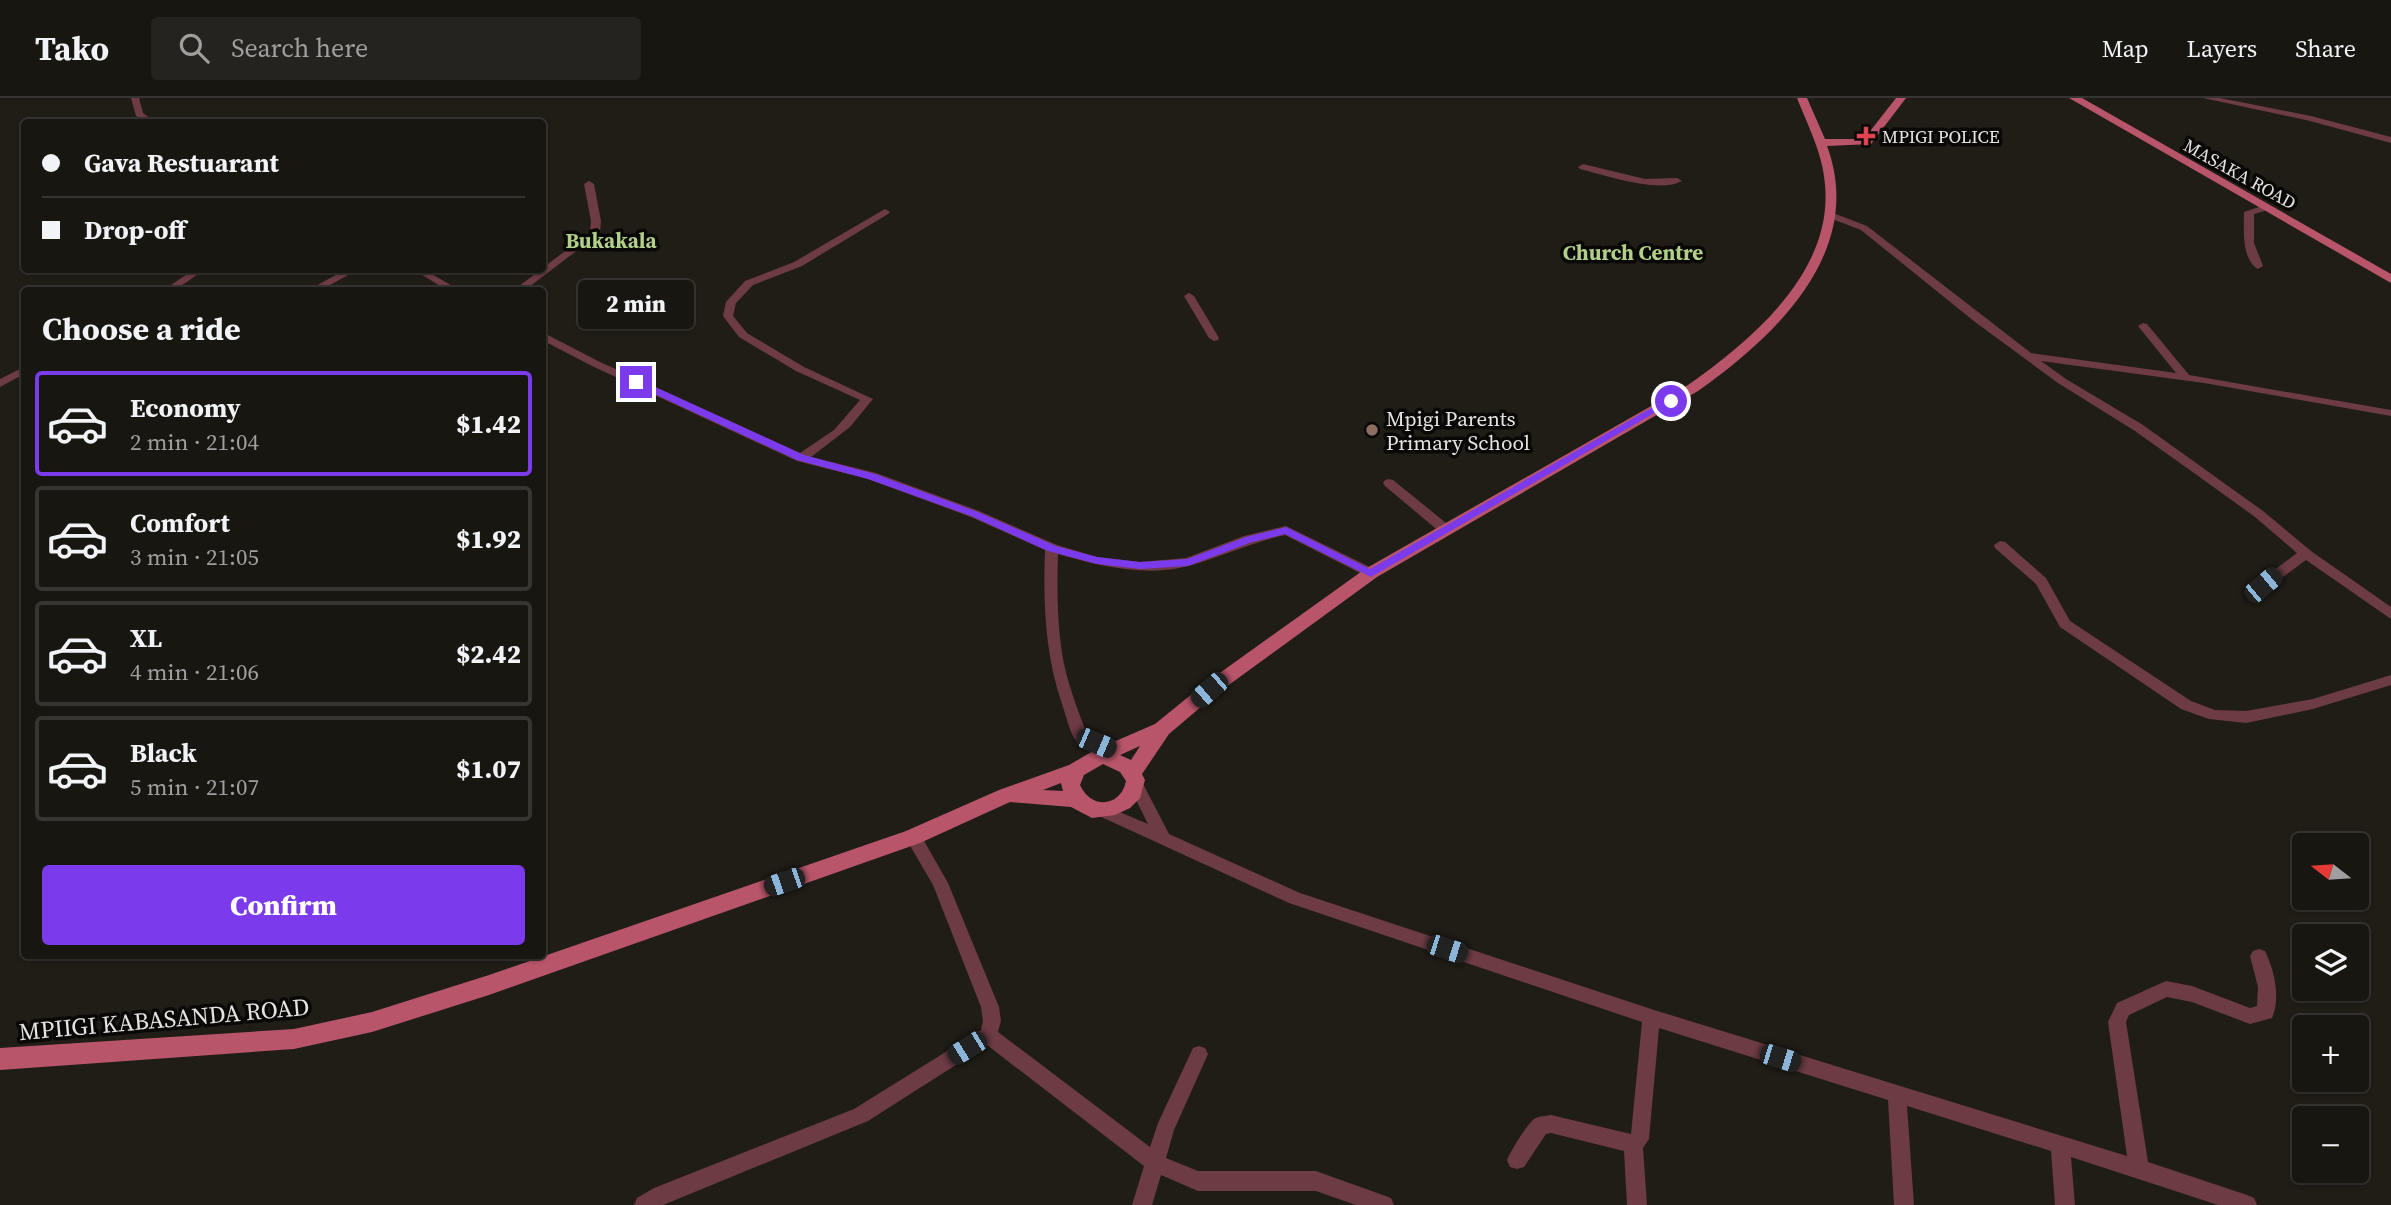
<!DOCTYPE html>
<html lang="en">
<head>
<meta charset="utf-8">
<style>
	body { margin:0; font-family:"Source Serif 4",serif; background:#25231f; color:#f1f3f6; height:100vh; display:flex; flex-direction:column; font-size:26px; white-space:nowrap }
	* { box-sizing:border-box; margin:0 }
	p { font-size:23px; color:#9f9f9f }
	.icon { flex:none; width:38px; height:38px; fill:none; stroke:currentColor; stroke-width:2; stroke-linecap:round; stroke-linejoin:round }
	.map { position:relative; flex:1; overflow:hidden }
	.sheet { position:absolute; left:21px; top:189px; width:525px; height:672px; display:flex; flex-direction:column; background:#181611; border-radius:7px; box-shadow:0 2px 5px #0004,0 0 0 2px #363531 }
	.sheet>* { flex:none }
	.hud { position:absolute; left:21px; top:21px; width:525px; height:154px; border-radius:7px; box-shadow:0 2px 5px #0004,0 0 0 2px #363531; display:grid; align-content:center; height:154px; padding:0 21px; background:#181611 }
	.needle { width:46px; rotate:287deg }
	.fabs { position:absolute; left:2292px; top:735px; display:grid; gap:14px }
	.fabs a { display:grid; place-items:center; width:77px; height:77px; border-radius:7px; background:#181611; box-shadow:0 2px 5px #0004,0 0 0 2px #363531; font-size:35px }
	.end { position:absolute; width:32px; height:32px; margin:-16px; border:9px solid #7c3aed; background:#fff; box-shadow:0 0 0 4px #fff }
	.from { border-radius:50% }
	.bubble { position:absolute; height:49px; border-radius:7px; background:#181611; box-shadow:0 2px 5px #0004,0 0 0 2px #363531; font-size:23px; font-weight:800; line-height:49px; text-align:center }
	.car { position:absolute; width:21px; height:42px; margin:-21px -10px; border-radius:9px; box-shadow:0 0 5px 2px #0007; background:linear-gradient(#222 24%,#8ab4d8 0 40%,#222 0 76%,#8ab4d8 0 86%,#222 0) }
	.hud b { display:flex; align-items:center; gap:24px; height:66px; font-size:26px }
	.hud b+b { border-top:2px solid #363531 }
	.hud i { width:18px; height:18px; background:#f1f3f6 }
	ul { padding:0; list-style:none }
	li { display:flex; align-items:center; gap:21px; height:105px; margin:0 14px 10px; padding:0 7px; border:4px solid #363531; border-radius:7px }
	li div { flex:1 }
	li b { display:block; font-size:26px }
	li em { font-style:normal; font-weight:800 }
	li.active { border-color:#7c3aed }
	li>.icon { width:63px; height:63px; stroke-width:1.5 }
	h2 { padding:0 21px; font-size:32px; line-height:84px }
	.cta { display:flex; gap:14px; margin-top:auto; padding:14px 21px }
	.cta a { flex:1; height:80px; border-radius:7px; background:#7c3aed; color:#fff; font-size:28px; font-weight:800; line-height:80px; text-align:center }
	header { display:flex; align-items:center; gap:42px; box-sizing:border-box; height:98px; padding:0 35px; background:#181611; border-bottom:2px solid #363531 }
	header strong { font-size:33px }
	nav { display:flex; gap:38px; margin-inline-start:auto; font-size:24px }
	.search { width:490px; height:63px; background:#25231f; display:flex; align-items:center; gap:18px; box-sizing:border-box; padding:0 24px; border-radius:7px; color:#9f9f9f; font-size:26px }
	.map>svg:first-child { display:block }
</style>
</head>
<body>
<header>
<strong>Tako</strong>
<div class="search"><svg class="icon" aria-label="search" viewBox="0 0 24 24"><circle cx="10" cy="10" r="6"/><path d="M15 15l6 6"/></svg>Search here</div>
<nav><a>Map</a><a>Layers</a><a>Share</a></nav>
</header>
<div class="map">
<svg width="2391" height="1107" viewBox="0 0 2391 1107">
	<rect width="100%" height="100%" fill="#201d17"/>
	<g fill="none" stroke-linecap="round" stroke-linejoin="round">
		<g fill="#6c3b44" fill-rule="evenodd">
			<path d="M 131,0 L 139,0 L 143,15 L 155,24 L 146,24 L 136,18 Z"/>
			<path d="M 2203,0 L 2220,0 L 2311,18 L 2391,39 L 2391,45 L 2310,23 Z"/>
			<path d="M 1583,66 L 1645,81 L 1677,80 L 1682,83 C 1659,96 1605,77 1580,71 L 1578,69 Z"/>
			<path d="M 589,83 L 594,86 L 601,123 L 600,135 L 525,192 L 514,192 L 590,134 L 591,123 L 584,86 Z"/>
			<path d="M 2265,107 L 2268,108 L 2268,112 L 2254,116 L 2254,145 L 2263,168 L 2258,171 C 2241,161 2244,131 2244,114 Z"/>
			<path d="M 885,111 L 890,114 L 888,116 L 802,168 L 753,187 L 736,205 L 733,218 L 747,235 L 804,269 L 873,301 L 850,329 L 811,359 L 876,375 L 979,413 L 1057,447 L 1097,459 L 1140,464 L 1186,460 L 1244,438 L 1286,428 L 1376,472 L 1378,475 L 1376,478 L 1366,478 L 1285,437 C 1253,444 1223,458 1192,467 C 1150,480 1098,468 1058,456 C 1057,489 1057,523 1062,555 C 1066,582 1077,609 1086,634 L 1117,648 L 1119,652 L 1117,656 L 1112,658 L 1075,642 C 1069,631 1066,618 1062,606 C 1045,556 1043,505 1045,452 L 971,419 L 868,381 L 797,363 L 592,268 L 542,242 L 542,234 L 600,264 L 800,355 L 834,332 L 860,302 L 796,273 L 739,239 L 723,218 L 726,204 L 745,183 L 794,164 Z"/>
			<path d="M 1827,115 L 1833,115 L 1867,128 L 2031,255 L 2176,275 L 2138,228 L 2143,225 L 2147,226 L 2189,277 L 2391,312 L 2391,318 L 2204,285 L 2041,263 L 2066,281 L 2143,327 L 2263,413 L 2311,453 L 2391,509 L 2391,521 L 2306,462 L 2268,490 L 2258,490 L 2256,487 L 2258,484 L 2297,455 L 2255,419 L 2201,380 L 2135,333 L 2058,285 L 1975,224 L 1861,132 L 1827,119 Z"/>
			<path d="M 193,172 L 204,172 L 175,192 L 164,192 Z"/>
			<path d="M 345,172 L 357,172 L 323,191 L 319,192 L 314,189 Z"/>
			<path d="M 414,172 L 425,172 L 459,192 L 447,192 Z"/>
			<path d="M 1189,195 L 1194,198 L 1219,240 L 1218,242 L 1214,243 L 1209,240 L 1184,198 Z"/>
			<path d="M 24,269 L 24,276 L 0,289 L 0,281 Z"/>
			<path d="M 1389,381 L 1393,382 L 1451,429 L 1452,432 L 1451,435 L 1441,435 L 1385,388 L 1383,385 L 1385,382 Z"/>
			<path d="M 2000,443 L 2005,444 L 2046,480 L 2070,523 L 2191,603 L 2215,612 L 2246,613 L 2313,601 L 2391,577 L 2391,587 L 2313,611 L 2246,625 L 2209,621 L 2181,611 L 2060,529 L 2036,486 L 1995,450 L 1994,447 Z"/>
			<path d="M 1136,680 L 1141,682 L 1169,736 L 1300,795 L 1651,911 L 2127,1058 L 2108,924 L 2117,905 L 2166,883 L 2192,888 L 2250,910 L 2257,908 L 2258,889 L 2250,858 L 2253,853 L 2259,851 L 2265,853 C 2274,871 2281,900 2272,920 L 2250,926 L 2192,904 L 2167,899 L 2129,917 L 2126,924 L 2148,1064 L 2247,1097 L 2254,1100 L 2257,1107 L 2218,1107 L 2071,1059 L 2075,1107 L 2055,1107 L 2051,1053 L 1907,1008 L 1914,1107 L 1894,1107 L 1888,1002 L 1659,930 L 1649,1041 L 1643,1050 L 1647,1107 L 1627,1107 L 1624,1053 L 1551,1035 L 1546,1036 L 1524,1069 L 1517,1071 L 1510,1069 L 1507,1062 C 1511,1052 1526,1028 1534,1021 C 1538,1018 1546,1018 1551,1017 L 1631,1036 L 1642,924 L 1289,805 L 1097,717 L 1095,713 L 1097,709 L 1103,707 L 1148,726 L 1128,686 L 1131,682 Z"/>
			<path d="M 913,733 L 919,734 L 948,785 L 999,909 L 1001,923 L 998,934 L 1150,1049 L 1158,1025 L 1193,950 L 1199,948 L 1205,950 L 1208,956 L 1174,1032 L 1166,1060 L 1198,1073 L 1316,1073 L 1391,1100 L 1394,1107 L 1356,1107 L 1316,1093 L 1198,1093 L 1161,1077 L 1152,1107 L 1132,1107 L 1144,1068 L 987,947 L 868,1023 L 663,1107 L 634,1107 L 637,1100 L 654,1090 L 854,1011 L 981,932 L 983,923 L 981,909 L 933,787 L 905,739 L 907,734 Z"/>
		</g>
		<g fill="#b9556b" fill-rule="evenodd">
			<path d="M 1797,0 L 1807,0 L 1825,41 L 1864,41 L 1896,0 L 1906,0 L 1871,46 L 1827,48 C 1866,153 1776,238 1698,293 L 1377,479 L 1215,597 L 1169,636 L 1142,676 L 1145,682 L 1140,700 L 1130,710 L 1115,717 L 1092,720 L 1071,709 L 1010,704 L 920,745 L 489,897 L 372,934 L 294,951 L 0,972 L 0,950 L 294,931 L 372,914 L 489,877 L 906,733 L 999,692 L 1069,667 L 1095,652 L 1155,626 L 1203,587 L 1365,471 L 1688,287 C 1752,242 1833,174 1825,87 C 1823,56 1808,28 1797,0 ZM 1140,648 L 1131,662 L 1120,657 ZM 1103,666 L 1120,674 L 1126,683 C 1121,709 1091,712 1080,687 L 1084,677 ZM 1061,685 L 1063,693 L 1043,692 Z"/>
			<path d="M 2069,0 L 2082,0 L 2391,176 L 2391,185 Z"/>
		</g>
	</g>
	<path fill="#7c3aed" d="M 633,282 L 640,282 L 804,357 L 875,376 L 978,414 L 1056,448 L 1097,459 L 1140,464 L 1187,461 L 1246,439 L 1286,429 L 1370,471 L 1667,301 L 1675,303 L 1371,479 L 1285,436 L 1252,444 L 1188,468 L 1140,471 L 1097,466 L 1048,453 L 971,418 L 868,381 L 797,362 L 633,286 Z"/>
	<path fill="#e0444e" stroke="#090806" stroke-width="2.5" d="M1862.5 27.5h7v7h7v7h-7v7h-7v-7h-7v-7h7z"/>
	<circle fill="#8d6e63" stroke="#090806" stroke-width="2.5" cx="1372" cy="332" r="7"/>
	<g text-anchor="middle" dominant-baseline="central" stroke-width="7" stroke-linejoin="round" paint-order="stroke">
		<g font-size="18" fill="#e5e3df" stroke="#090806" text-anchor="start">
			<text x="1882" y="38">MPIGI POLICE</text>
		</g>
		<g font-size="18" fill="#e5e3df" stroke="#090806">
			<text transform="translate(2240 76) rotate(29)">MASAKA ROAD</text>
		</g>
		<g font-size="21" font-weight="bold" fill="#b1cf88" stroke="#090806">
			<text x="611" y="142">Bukakala</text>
			<text x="1633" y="154">Church Centre</text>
		</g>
		<g font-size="21" fill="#e5e3df" stroke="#090806" text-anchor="start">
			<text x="1386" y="320">Mpigi Parents<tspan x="1386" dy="24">Primary School</tspan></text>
		</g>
		<g font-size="24" fill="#e5e3df" stroke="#090806">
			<text transform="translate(164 921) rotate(-5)">MPIIGI KABASANDA ROAD</text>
		</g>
	</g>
</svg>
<div class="fabs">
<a><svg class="needle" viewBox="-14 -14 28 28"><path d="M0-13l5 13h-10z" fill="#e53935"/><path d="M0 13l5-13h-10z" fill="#9f9f9f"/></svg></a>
<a><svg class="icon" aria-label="layers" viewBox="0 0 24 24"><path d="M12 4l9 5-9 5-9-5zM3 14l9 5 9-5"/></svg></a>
<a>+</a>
<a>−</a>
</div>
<i class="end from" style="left:1671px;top:303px"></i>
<i class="end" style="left:636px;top:284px"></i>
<div class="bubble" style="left:578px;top:182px;width:116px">2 min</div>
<i class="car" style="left:2263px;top:487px;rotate:50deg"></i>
<i class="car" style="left:1209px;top:592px;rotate:229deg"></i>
<i class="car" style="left:1096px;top:645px;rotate:113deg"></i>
<i class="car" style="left:784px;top:784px;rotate:251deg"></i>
<i class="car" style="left:1447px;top:851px;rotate:108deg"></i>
<i class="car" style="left:967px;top:950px;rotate:238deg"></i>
<i class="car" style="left:1780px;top:960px;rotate:107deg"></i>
<div class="hud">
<b><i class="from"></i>Gava Restuarant</b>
<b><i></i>Drop-off</b>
</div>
<section class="sheet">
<h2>Choose a ride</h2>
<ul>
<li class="active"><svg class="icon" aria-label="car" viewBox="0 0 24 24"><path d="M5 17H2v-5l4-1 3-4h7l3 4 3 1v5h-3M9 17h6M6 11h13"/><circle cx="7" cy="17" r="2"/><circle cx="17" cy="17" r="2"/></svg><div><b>Economy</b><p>2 min · 21:04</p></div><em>$1.42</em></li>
<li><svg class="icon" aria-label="car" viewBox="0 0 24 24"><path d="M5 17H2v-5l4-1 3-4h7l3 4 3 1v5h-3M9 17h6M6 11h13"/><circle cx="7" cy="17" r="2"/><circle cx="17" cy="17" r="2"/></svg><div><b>Comfort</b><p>3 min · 21:05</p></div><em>$1.92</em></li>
<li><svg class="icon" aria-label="car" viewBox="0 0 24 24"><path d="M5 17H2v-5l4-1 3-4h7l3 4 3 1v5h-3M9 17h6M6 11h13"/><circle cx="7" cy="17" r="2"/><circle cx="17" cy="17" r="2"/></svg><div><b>XL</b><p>4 min · 21:06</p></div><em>$2.42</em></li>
<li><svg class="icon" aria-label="car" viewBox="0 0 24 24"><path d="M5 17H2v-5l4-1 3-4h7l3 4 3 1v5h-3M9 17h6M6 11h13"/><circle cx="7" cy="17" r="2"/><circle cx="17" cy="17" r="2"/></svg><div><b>Black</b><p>5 min · 21:07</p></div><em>$1.07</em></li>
</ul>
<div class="cta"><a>Confirm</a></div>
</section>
</div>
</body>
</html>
